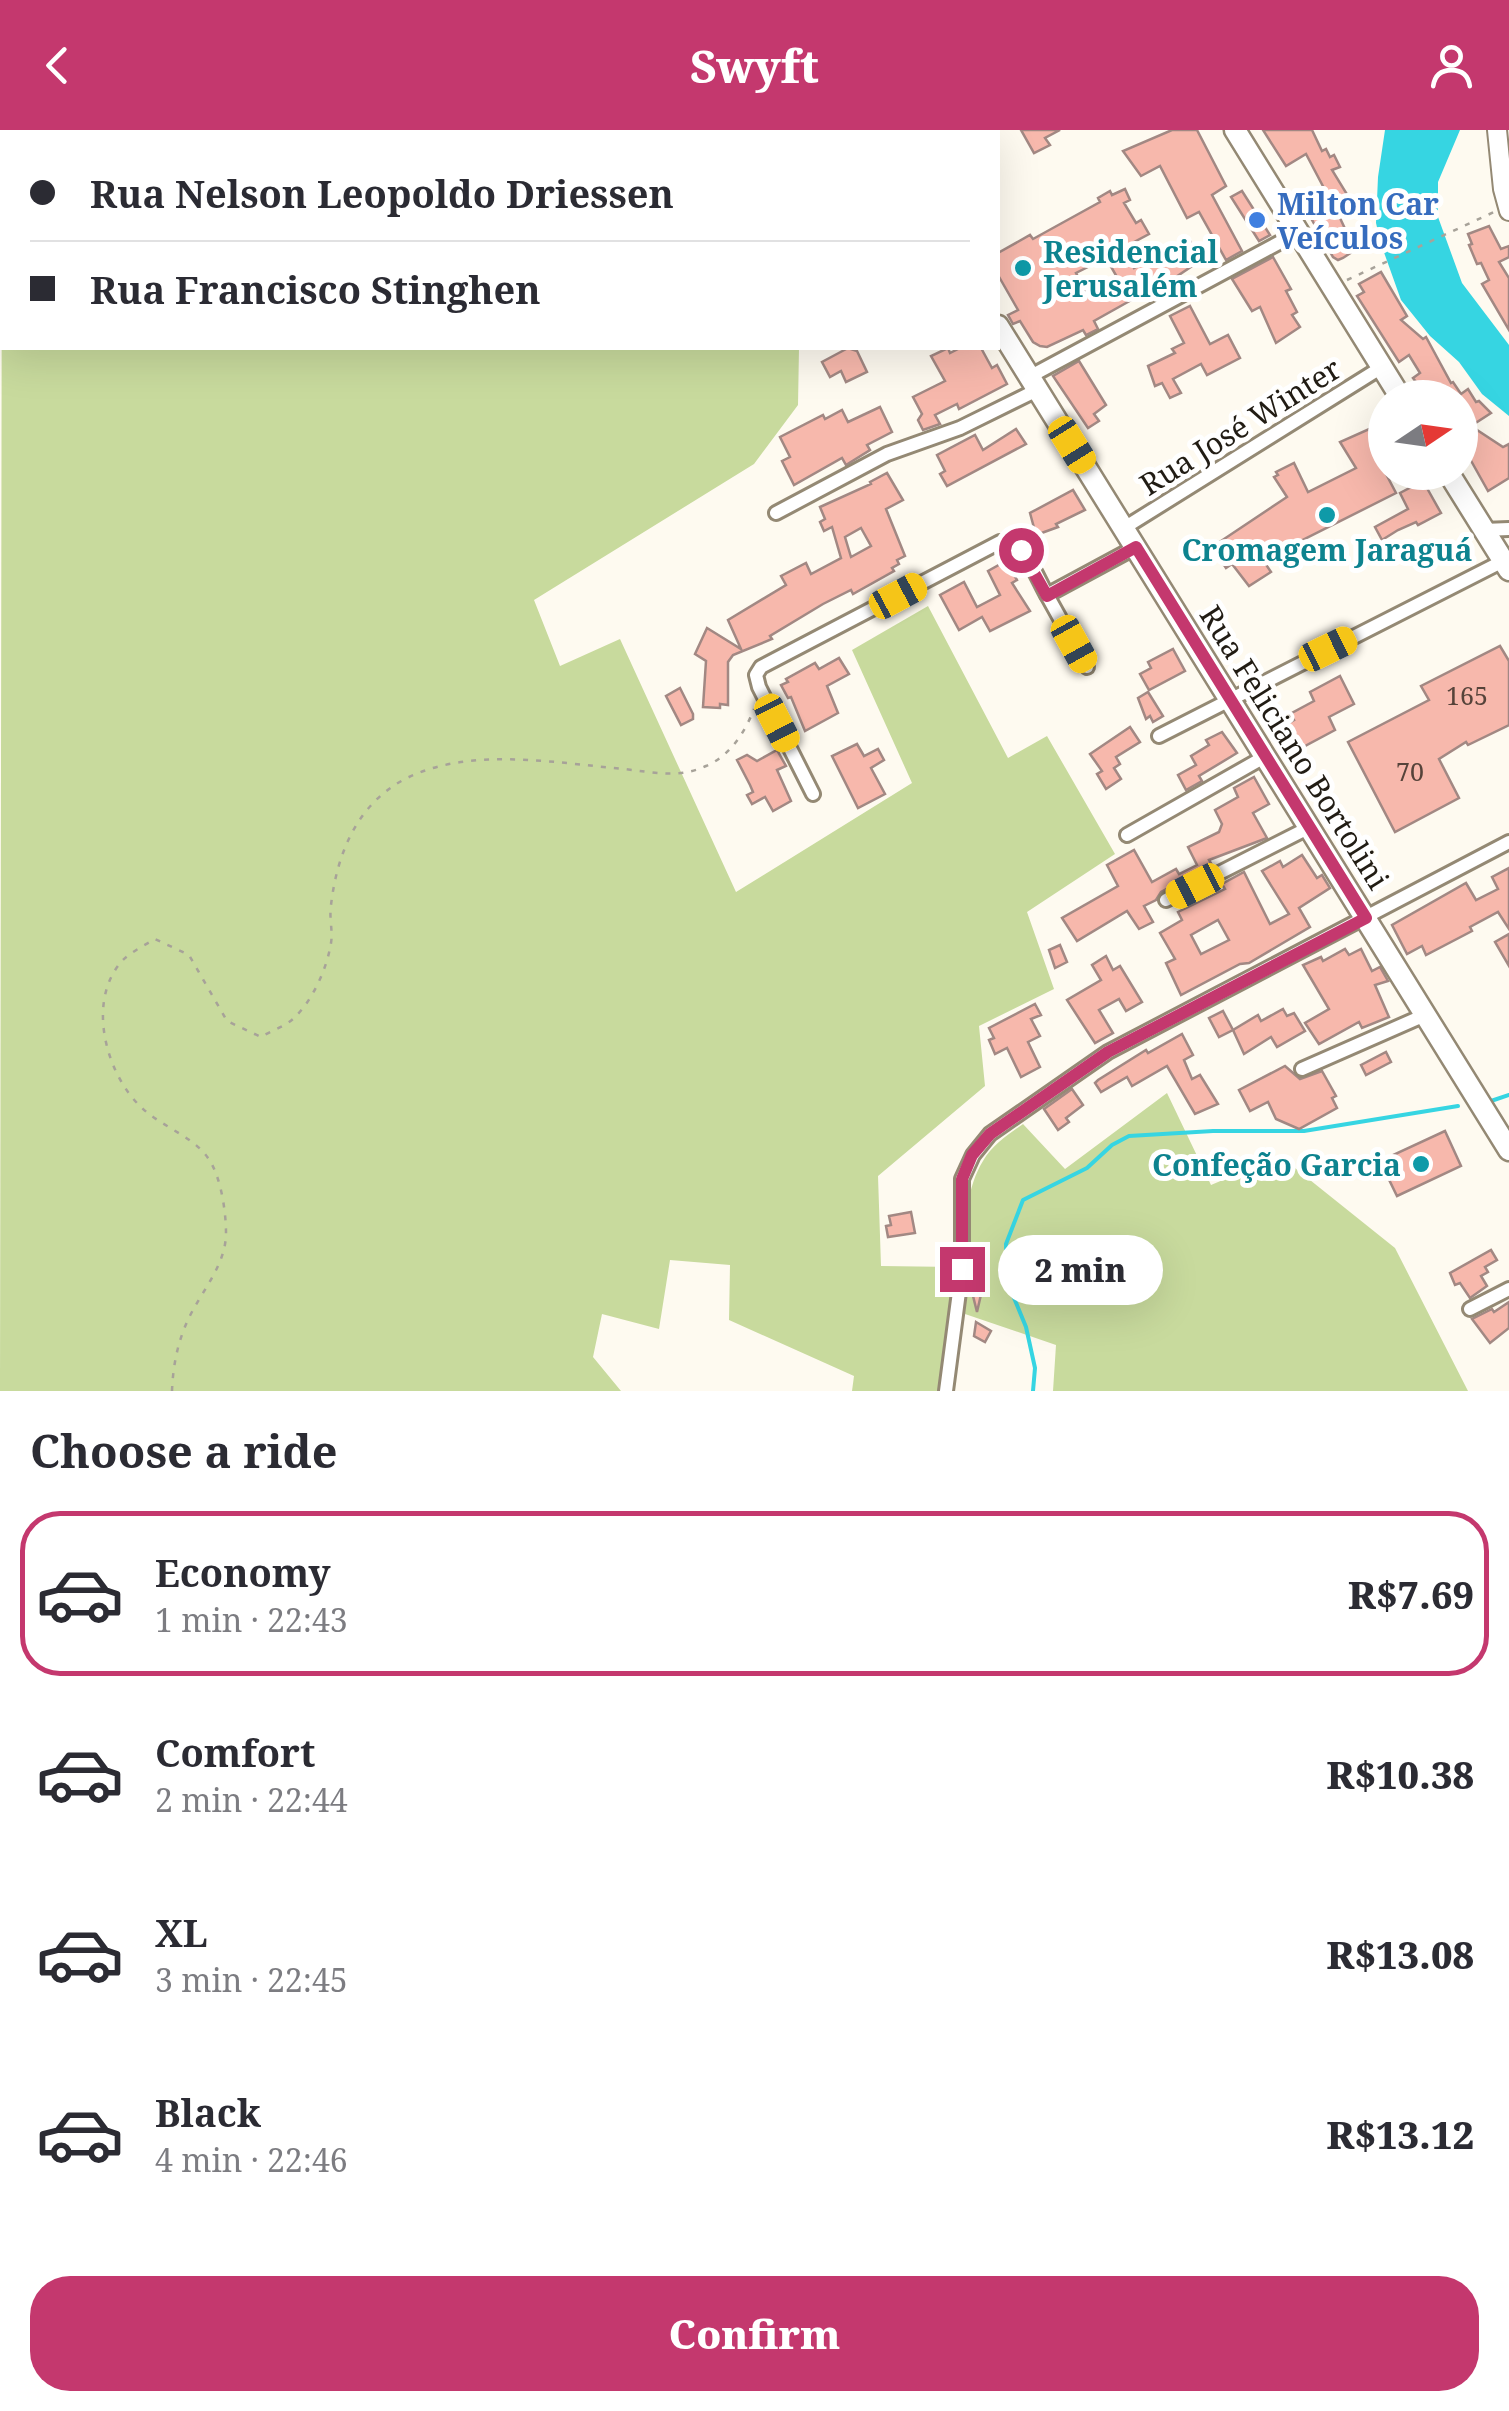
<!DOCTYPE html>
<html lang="en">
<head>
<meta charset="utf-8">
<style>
	body { margin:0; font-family:"Noto Serif",serif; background:#f2f2f3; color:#2b2b33; height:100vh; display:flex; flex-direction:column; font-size:38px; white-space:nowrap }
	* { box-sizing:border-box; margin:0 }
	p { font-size:32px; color:#7c7c81 }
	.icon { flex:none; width:55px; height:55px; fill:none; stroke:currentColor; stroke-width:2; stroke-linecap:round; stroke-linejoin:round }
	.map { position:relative; height:1261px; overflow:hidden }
	.side { display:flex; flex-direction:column; background:#fff; flex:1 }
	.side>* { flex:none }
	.guide { position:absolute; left:0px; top:0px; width:1000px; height:220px; box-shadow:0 10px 40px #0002; display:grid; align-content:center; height:220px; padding:0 30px; background:#fff }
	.needle { width:65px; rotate:77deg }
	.buttons { position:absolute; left:1368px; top:250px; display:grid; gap:20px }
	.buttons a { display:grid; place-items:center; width:110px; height:110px; border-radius:50%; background:#fff; box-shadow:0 10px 40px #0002; font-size:50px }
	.end { position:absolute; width:45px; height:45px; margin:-22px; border:12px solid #c4386e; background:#fff; box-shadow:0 0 0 5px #fff }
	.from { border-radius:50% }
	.bubble { position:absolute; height:70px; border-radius:35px; background:#fff; box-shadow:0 10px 40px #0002; font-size:32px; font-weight:800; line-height:70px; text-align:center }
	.car { position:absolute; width:30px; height:60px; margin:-30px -15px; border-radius:12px; box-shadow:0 0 8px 2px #0007; background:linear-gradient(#f5c518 24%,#345 0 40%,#f5c518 0 76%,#345 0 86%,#f5c518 0) }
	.guide b { display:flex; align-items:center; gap:35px; height:95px; font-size:38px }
	.guide b+b { border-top:2px solid #e1e1e2 }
	.guide i { width:25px; height:25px; background:#2b2b33 }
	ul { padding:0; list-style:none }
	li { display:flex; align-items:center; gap:30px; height:165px; margin:0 20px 15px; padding:0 10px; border:5px solid transparent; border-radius:40px }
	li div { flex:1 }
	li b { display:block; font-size:38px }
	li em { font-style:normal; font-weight:800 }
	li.selected { border-color:#c4386e }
	li>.icon { width:90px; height:90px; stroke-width:1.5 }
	h2 { padding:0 30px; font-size:45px; line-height:120px }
	.primary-button { display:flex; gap:20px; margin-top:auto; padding:20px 30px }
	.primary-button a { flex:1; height:115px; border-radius:40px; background:#c4386e; color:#fff; font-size:40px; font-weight:800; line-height:115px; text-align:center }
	header { display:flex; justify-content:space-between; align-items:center; height:130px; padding:0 30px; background:#c4386e; color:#fff; font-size:45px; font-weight:800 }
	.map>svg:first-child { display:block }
</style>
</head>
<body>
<header><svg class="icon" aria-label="back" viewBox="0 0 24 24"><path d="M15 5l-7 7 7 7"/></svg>Swyft<svg class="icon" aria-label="person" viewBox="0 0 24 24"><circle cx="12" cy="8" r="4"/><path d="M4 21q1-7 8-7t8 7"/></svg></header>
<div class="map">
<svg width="1509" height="1261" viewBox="0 0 1509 1261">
	<rect width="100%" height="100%" fill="#fefaf0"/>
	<g fill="#c8da9d">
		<path d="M 8,0 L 478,0 L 480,2 L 3,2 Z"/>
		<path d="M 2,3 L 2,218 L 799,218 L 798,275 L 754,334 L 534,470 L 560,536 L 620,509 L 736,762 L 912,653 L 852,520 L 928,476 L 1008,628 L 1047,606 L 1115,724 L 1027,782 L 1054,859 L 979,896 L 985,956 L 878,1046 L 881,1136 L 955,1137 L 953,1182 L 941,1261 L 852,1261 L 854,1246 L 729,1190 L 730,1135 L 670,1130 L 659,1199 L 602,1184 L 593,1227 L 621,1261 L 0,1261 Z"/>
		<path d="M 1167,963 L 1211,1055 L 1280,1026 L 1395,1118 L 1468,1261 L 1053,1261 L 1056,1215 L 965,1184 C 967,1137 957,1073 983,1031 C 992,1015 1009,1004 1023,994 L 1065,1039 Z"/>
	</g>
	<path fill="#36d5e2" d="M 1385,0 L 1460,0 L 1438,52 L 1438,87 L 1462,153 L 1509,215 L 1509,286 L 1482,264 L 1459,232 L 1430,206 L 1401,170 L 1381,114 L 1376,93 L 1378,47 Z"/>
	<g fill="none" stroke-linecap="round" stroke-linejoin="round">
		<g stroke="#36d5e2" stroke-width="4">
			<path d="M 1491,971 L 1509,965"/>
			<path d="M 1033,1261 L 1035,1238 L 1026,1197 L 1007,1151 L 1006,1114 L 1023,1070 L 1087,1038 L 1112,1015 L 1129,1006 L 1213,1001 L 1304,1001 L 1458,976"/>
		</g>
	</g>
	<g fill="#f7b8ac" stroke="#a28883" stroke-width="2.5" fill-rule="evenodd">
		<path d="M 1021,0 L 1060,0 L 1045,8 L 1050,15 L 1034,23 Z"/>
		<path d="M 1172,0 L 1197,0 L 1226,56 L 1212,65 L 1242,121 L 1226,130 L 1199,82 L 1187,88 L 1160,36 L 1141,46 L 1123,21 Z"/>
		<path d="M 1263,0 L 1312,0 L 1322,21 L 1326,19 L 1330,27 L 1334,25 L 1340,37 L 1332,40 L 1356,79 L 1340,88 L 1355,120 L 1343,128 L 1338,130 L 1333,127 L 1312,90 L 1317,87 L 1309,72 L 1326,62 L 1306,24 L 1286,36 Z"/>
		<path d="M 1125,59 L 1130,70 L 1124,73 L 1136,93 L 1141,90 L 1149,104 L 1123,118 L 1134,138 L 1189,109 L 1201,130 L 1161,157 L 1160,154 L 1094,191 L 1098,199 L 1086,205 L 1083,200 L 1047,217 L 1040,216 L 1033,212 L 1020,191 L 1013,194 L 1008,185 L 1018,180 L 998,145 L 998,123 L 1030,105 L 1033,109 L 1100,72 L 1098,68 L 1110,61 L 1112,65 ZM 1106,128 L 1117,147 L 1087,163 L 1076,143 Z"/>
		<path d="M 1242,61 L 1270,105 L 1259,111 L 1231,67 Z"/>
		<path d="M 1489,96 L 1501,119 L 1509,116 L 1509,127 L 1499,132 L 1509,148 L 1509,200 L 1482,154 L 1489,150 L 1481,133 L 1477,134 L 1469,115 L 1472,114 L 1468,104 Z"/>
		<path d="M 1273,127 L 1291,159 L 1286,161 L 1297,182 L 1292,185 L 1300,197 L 1276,213 L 1260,177 L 1252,181 L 1232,149 Z"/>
		<path d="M 1381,142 L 1407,186 L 1401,190 L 1423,209 L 1426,207 L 1451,253 L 1453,252 L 1461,264 L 1468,259 L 1476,272 L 1479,271 L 1491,283 L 1471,296 L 1503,317 L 1509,314 L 1509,348 L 1488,361 L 1460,311 L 1460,268 L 1428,268 L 1413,248 L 1420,243 L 1409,225 L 1399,232 L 1357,166 L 1364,162 L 1359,154 Z"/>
		<path d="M 1190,176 L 1210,214 L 1228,205 L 1240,228 L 1207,245 L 1201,234 L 1173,249 L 1181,263 L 1170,268 L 1162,253 L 1155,256 L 1148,236 L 1175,223 L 1172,219 L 1184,213 L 1170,186 Z"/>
		<path d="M 848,218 L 857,221 L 867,242 L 846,252 L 841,241 L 830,247 L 822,232 Z"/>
		<path d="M 948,218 L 950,223 L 960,218 L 981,218 L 992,238 L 997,235 L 1007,254 L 959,279 L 957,274 L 935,285 L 940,294 L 923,300 L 918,290 L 922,284 L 913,267 L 945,251 L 931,226 Z"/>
		<path d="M 1079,231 L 1106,275 L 1094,284 L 1099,291 L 1088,298 L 1053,246 Z"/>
		<path d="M 880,277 L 892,302 L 867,315 L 870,320 L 846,335 L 842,328 L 794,355 L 782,331 L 790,327 L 780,307 L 823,285 L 825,289 L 842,280 L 848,292 Z"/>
		<path d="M 1385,292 L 1385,342 L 1396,363 L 1263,430 L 1271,442 L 1249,456 L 1232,434 L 1226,438 L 1212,417 L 1287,367 L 1274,347 L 1278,345 L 1276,342 L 1294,333 L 1308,362 L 1356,338 L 1340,312 Z"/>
		<path d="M 1016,299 L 1026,314 L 947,356 L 940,344 L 945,341 L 937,325 L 975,305 L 983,320 Z"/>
		<path d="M 887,343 L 903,370 L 886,379 L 905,426 L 897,430 L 899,434 L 892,438 L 894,441 L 853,464 L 851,460 L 823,474 L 770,506 L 772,509 L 733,525 L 728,532 L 728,575 L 720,574 L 720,578 L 703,577 L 706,531 L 695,524 L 707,498 L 741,519 L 728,490 L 786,455 L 781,446 L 806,433 L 811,444 L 841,428 L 832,397 L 824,401 L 820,392 L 825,389 L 820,377 L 871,354 L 870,352 ZM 861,398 L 871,416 L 851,427 L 845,407 Z"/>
		<path d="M 1423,351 L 1441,383 L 1418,395 L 1416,392 L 1398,400 L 1382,410 L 1375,397 L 1408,379 L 1400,363 Z"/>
		<path d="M 1073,360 L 1085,380 L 1056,394 L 1058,397 L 1036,405 L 1030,383 Z"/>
		<path d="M 1006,431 L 1017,450 L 1012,453 L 1030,481 L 990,501 L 982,487 L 959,500 L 940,465 L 964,452 L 977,477 L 1000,465 L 988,441 Z"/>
		<path d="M 1500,516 L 1509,531 L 1509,595 L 1468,615 L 1466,612 L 1439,629 L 1459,668 L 1395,702 L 1348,612 L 1429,570 L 1421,556 Z"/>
		<path d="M 1173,519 L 1185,541 L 1149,560 L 1140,544 L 1151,538 L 1148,532 Z"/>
		<path d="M 839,528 L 849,544 L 827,556 L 838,583 L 805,601 L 791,567 L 788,568 L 781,555 L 788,552 L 786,549 L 815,533 L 819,539 Z"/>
		<path d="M 1340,546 L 1354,574 L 1329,587 L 1335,600 L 1288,625 L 1284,619 L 1281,621 L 1274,608 L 1279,605 L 1276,600 L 1294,590 L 1290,584 L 1314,571 L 1310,562 Z"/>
		<path d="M 680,558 L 693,584 L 693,589 L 681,595 L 666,566 Z"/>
		<path d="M 1148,562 L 1163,586 L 1153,592 L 1150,586 L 1146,589 L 1138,568 Z"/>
		<path d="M 1130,597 L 1140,612 L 1116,627 L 1120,634 L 1114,638 L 1121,649 L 1106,659 L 1097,644 L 1102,641 L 1090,624 Z"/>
		<path d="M 1222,602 L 1237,623 L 1199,646 L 1202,651 L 1186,660 L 1178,645 L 1196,635 L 1191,626 L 1209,615 L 1206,610 Z"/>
		<path d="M 857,614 L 864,626 L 878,619 L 884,630 L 871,638 L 885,664 L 858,678 L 832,626 Z"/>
		<path d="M 777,620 L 786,636 L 777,640 L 791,671 L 773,681 L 765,667 L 752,674 L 747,665 L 753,662 L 750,655 L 737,630 L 747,625 L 757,631 Z"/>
		<path d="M 1254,647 L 1269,674 L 1253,683 L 1267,708 L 1209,730 L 1212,735 L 1161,762 L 1156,770 L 1144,776 L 1153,792 L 1139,799 L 1127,781 L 1077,811 L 1062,788 L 1118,756 L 1107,735 L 1134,720 L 1152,752 L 1176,739 L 1179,744 L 1197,735 L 1188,717 L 1219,702 L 1222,694 L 1215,680 L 1238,667 L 1234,658 Z"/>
		<path d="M 1302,725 L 1317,748 L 1322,745 L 1330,758 L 1299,778 L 1310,797 L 1249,833 L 1240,834 L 1181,865 L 1166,833 L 1175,829 L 1160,803 L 1182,790 L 1178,782 L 1225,759 L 1222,754 L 1244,742 L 1270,794 L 1289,784 L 1262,741 L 1280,731 L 1283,737 ZM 1218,790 L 1229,810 L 1201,824 L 1191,805 Z"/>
		<path d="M 1509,738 L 1509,799 L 1498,782 L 1470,797 L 1472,801 L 1426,825 L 1422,816 L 1407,824 L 1392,795 L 1466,753 L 1476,770 L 1498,759 L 1492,747 Z"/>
		<path d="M 1509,804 L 1509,836 L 1495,812 Z"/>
		<path d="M 1060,815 L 1067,832 L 1055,838 L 1049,820 Z"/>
		<path d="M 1345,819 L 1349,825 L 1361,819 L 1372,841 L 1380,837 L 1388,851 L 1375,855 L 1389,887 L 1362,898 L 1359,892 L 1319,914 L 1305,893 L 1329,879 L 1303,835 L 1321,827 L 1323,831 Z"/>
		<path d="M 1106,826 L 1113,840 L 1120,836 L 1142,872 L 1126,881 L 1119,869 L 1099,880 L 1113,903 L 1095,913 L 1067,870 L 1101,850 L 1092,835 Z"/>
		<path d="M 1035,874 L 1041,885 L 1031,889 L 1040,906 L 1028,912 L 1040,937 L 1021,947 L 1007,918 L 995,924 L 989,910 L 994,908 L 989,898 Z"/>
		<path d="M 1283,879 L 1287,886 L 1294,883 L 1305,901 L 1277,917 L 1271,907 L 1244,924 L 1233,900 L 1258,885 L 1261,891 Z"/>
		<path d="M 1223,881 L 1233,900 L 1219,907 L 1209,888 Z"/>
		<path d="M 1182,904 L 1193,925 L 1184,930 L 1192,949 L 1200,945 L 1218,974 L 1195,984 L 1167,936 L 1132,956 L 1127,947 L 1101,962 L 1095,953 L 1098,950 L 1146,920 L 1148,923 Z"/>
		<path d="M 1386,922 L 1391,932 L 1366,945 L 1361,935 Z"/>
		<path d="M 1285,936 L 1300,949 L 1322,941 L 1336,966 L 1332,968 L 1337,978 L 1299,999 L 1276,989 L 1268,972 L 1250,981 L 1239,960 Z"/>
		<path d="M 1072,959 L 1083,975 L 1066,988 L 1069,992 L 1058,1000 L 1044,979 Z"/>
		<path d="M 1445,1001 L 1461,1036 L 1397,1066 L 1380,1031 Z"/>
		<path d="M 911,1082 L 915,1103 L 888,1107 L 886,1096 L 891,1095 L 889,1086 Z"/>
		<path d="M 1491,1120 L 1497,1130 L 1485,1137 L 1488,1142 L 1481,1146 L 1487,1156 L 1470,1168 L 1460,1153 L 1455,1155 L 1450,1143 Z"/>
		<path d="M 972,1143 L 985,1147 L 977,1182 L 970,1154 Z"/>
		<path d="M 1509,1172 L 1509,1198 L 1490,1213 L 1472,1189 L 1492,1179 L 1494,1182 Z"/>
		<path d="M 976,1192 L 991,1201 L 985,1212 L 974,1206 Z"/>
	</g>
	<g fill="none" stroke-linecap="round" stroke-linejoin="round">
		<g stroke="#948974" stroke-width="18">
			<g id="minor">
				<path d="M 525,0 L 527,2"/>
				<path d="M 846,2 L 851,0"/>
				<path d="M 1029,247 L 1299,102"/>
				<path d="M 776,383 L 887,324 L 960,298 L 1037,260"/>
				<path d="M 1124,398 L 1382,237"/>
				<path d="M 1484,400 L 1509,399"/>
				<path d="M 1047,465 L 1087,537"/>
				<path d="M 1159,606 L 1509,428"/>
				<path d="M 813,664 L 759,557 L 756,545 L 761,537 L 1000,412 C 1027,415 1035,444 1047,465 L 1136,417"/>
				<path d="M 1127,705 L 1266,626"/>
				<path d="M 1166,770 L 1310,697"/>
				<path d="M 1302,939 L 1425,885"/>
				<path d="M 1470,1179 L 1509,1159"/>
				<path d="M 946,1261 L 962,1139 L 962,1049 L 973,1025 L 990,1004 L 1108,922 L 1509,712"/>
			</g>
		</g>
		<g stroke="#948974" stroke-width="22">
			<path id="secondary" d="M 1497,0 L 1503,59 L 1509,81"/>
		</g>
		<g stroke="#948974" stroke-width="25">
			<g id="primary">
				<path d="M 878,0 L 879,2"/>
				<path d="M 1235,0 L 1401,268"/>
				<path d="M 998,196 L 1509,1020"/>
				<path d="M 1448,342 L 1509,440"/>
			</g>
		</g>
		<g stroke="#a7a299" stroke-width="2.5" stroke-dasharray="5 8" stroke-linecap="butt">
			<path d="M 1347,150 L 1494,82"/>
			<path d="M 172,1261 C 173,1233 179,1205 193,1180 C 206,1156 226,1132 226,1103 C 226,1082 221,1046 208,1028 C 193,1006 160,996 141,977 C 105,943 86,869 123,830 C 131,822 145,815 155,809 L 189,825 L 227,891 L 261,907 C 271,901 286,896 294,888 C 313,870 327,838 331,813 C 333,801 329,788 331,775 C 337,724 357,674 405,649 C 470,616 555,633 624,639 C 653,642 678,649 706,636 C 730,626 745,602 754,579"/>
		</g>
		<use href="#minor" stroke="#fff" stroke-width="12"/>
		<use href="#secondary" stroke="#fff" stroke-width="18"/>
		<use href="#primary" stroke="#fff" stroke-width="20"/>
	</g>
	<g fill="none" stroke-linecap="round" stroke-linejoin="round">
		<path stroke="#c4386e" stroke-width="12" d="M 962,1139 L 962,1049 L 972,1025 L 990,1004 L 1108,922 L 1366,788 L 1136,417 L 1047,466 L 1021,420"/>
	</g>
	<circle fill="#3f7fe0" stroke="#fff" stroke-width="4" cx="1257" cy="90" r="10"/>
	<g fill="#0f9aa8" stroke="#fff" stroke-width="4">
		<circle cx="1023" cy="138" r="10"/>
		<circle cx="1327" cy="385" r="10"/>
		<circle cx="1421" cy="1034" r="10"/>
	</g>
	<g text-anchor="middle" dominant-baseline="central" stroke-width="10" stroke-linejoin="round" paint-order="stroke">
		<g font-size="25" fill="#56433a">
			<text x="1467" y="565">165</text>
			<text x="1410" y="641">70</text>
		</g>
		<g font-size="30" font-weight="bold" fill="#366cbe" stroke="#fff" text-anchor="start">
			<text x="1277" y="73">Milton Car<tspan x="1277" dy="34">Veículos</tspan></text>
		</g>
		<g font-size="30" font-weight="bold" fill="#0d838f" stroke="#fff" text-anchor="start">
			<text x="1043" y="121">Residencial<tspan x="1043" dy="34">Jerusalém</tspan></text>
			<text x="1327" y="419" text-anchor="middle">Cromagem Jaraguá</text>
			<text x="1401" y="1034" text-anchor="end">Confeção Garcia</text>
		</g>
		<g font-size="30" fill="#211c14" stroke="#fff">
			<text transform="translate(1240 296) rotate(-32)">Rua José Winter</text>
			<text transform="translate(1295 617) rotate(58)">Rua Feliciano Bortolini</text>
		</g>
	</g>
</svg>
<div class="buttons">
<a><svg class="needle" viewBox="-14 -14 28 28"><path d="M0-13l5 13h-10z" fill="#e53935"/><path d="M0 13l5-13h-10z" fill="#7c7c81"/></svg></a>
</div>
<i class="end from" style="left:1021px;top:420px"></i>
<i class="end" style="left:962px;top:1139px"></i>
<div class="bubble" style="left:998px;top:1105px;width:165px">2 min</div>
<i class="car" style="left:1072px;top:315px;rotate:148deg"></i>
<i class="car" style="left:898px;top:466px;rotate:62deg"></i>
<i class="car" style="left:1074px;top:514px;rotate:151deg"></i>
<i class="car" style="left:1328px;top:519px;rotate:64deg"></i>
<i class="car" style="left:777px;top:593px;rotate:153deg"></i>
<i class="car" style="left:1195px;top:756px;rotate:243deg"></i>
<div class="guide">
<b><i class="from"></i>Rua Nelson Leopoldo Driessen</b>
<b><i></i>Rua Francisco Stinghen</b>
</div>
</div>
<section class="side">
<h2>Choose a ride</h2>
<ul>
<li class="selected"><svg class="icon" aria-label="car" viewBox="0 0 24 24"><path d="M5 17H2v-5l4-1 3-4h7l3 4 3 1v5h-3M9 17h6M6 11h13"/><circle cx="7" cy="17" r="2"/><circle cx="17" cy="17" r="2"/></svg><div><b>Economy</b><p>1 min · 22:43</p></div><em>R$7.69</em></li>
<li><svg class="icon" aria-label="car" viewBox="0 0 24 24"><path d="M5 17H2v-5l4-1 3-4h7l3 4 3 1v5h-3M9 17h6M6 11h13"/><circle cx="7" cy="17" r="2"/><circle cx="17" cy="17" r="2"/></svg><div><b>Comfort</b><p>2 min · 22:44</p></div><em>R$10.38</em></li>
<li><svg class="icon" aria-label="car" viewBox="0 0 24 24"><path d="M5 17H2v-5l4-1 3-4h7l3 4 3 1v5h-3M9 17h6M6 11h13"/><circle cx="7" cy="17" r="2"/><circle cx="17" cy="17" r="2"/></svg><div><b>XL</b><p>3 min · 22:45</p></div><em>R$13.08</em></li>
<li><svg class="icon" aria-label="car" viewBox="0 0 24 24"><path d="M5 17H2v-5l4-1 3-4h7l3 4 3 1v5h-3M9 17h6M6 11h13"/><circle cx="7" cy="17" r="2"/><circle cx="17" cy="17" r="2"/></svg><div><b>Black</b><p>4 min · 22:46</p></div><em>R$13.12</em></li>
</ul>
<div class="primary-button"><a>Confirm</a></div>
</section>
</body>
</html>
